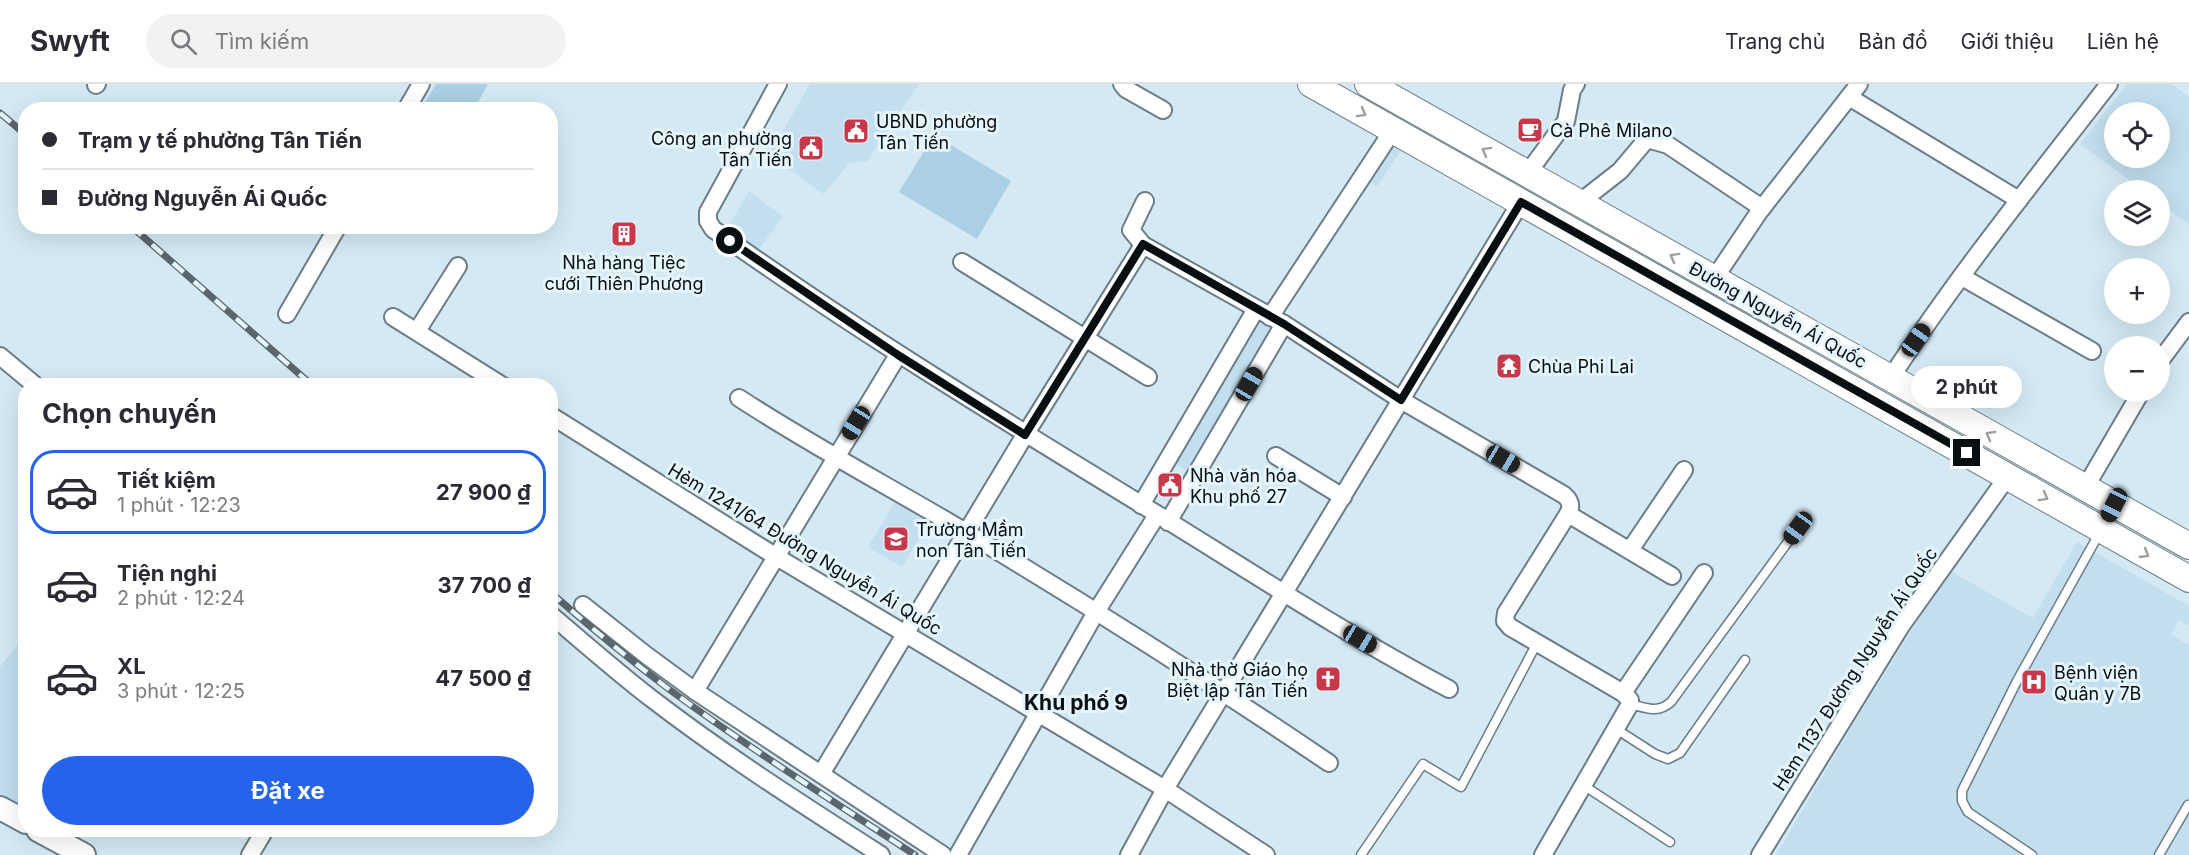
<!DOCTYPE html>
<html lang="vi">
<head>
<meta charset="utf-8">
<style>
	body { margin:0; font-family:Inter,sans-serif; background:#f2f2f3; color:#2b2b33; height:100vh; display:flex; flex-direction:column; font-size:22px; white-space:nowrap }
	* { box-sizing:border-box; margin:0 }
	p { font-size:20px; color:#7c7c81 }
	.icon { flex:none; width:33px; height:33px; fill:none; stroke:currentColor; stroke-width:2; stroke-linecap:round; stroke-linejoin:round }
	.map { position:relative; flex:1; overflow:hidden }
	.panel { position:absolute; left:18px; top:294px; width:540px; height:459px; display:flex; flex-direction:column; background:#fff; border-radius:24px; box-shadow:0 6px 24px #0002 }
	.panel>* { flex:none }
	.guide { position:absolute; left:18px; top:18px; width:540px; height:132px; border-radius:24px; box-shadow:0 6px 24px #0002; display:grid; align-content:center; height:132px; padding:0 24px; background:#fff }
	.controls { position:absolute; left:2104px; top:18px; display:grid; gap:12px }
	.controls a { display:grid; place-items:center; width:66px; height:66px; border-radius:50%; background:#fff; box-shadow:0 6px 24px #0002; font-size:30px }
	.end { position:absolute; width:27px; height:27px; margin:-14px; border:8px solid #080f12; background:#fff; box-shadow:0 0 0 3px #fff }
	.from { border-radius:50% }
	.bubble { position:absolute; height:42px; border-radius:21px; background:#fff; box-shadow:0 6px 24px #0002; font-size:20px; font-weight:700; line-height:42px; text-align:center }
	.car { position:absolute; width:18px; height:36px; margin:-18px -9px; border-radius:8px; box-shadow:0 0 4px 2px #0007; background:linear-gradient(#222 24%,#8ab4d8 0 40%,#222 0 76%,#8ab4d8 0 86%,#222 0) }
	.guide b { display:flex; align-items:center; gap:21px; height:57px; font-size:22px }
	.guide b+b { border-top:2px solid #e1e1e2 }
	.guide i { width:15px; height:15px; background:#2b2b33 }
	ul { padding:0; list-style:none }
	li { display:flex; align-items:center; gap:18px; height:84px; margin:0 12px 9px; padding:0 12px; border:3px solid transparent; border-radius:24px }
	li div { flex:1 }
	li b { display:block; font-size:22px }
	li em { font-style:normal; font-weight:700 }
	li.selected { border-color:#2563eb }
	li>.icon { width:54px; height:54px; stroke-width:1.5 }
	h2 { padding:0 24px; font-size:27px; line-height:72px }
	.primary-button { display:flex; gap:12px; margin-top:auto; padding:12px 24px }
	.primary-button a { flex:1; height:69px; border-radius:36px; background:#2563eb; color:#fff; font-size:24px; font-weight:700; line-height:69px; text-align:center }
	header { display:flex; align-items:center; gap:36px; box-sizing:border-box; height:84px; padding:0 30px; background:#fff; border-bottom:2px solid #e1e1e2 }
	header strong { font-size:28px }
	nav { display:flex; gap:33px; margin-inline-start:auto; font-size:21px }
	.search { width:420px; height:54px; background:#f2f2f3; display:flex; align-items:center; gap:15px; box-sizing:border-box; padding:0 21px; border-radius:33px; color:#7c7c81; font-size:22px }
	.map>svg:first-child { display:block }
</style>
</head>
<body>
<header>
<strong>Swyft</strong>
<div class="search"><svg class="icon" aria-label="search" viewBox="0 0 24 24"><circle cx="10" cy="10" r="6"/><path d="M15 15l6 6"/></svg>Tìm kiếm</div>
<nav><a>Trang chủ</a><a>Bản đồ</a><a>Giới thiệu</a><a>Liên hệ</a></nav>
</header>
<div class="map">
<svg width="2189" height="771" viewBox="0 0 2189 771">
	<rect width="100%" height="100%" fill="#d5e9f4"/>
	<g fill="#c3deee" fill-rule="evenodd">
		<path d="M 810,0 L 919,0 L 867,77 L 849,79 L 824,110 L 769,71 Z"/>
		<path d="M 2127,0 L 2172,0 L 2189,13 L 2189,140 L 2160,119 L 2160,106 L 2143,106 L 2080,60 ZM 2160,28 L 2160,74 L 2115,74 L 2115,28 Z"/>
		<path d="M 1395,53 L 1406,59 L 1377,102 L 1366,96 Z"/>
		<path d="M 749,107 L 783,133 L 756,169 L 738,156 L 738,151 L 728,144 Z"/>
		<path d="M 1258,232 L 1276,243 L 1188,387 L 1173,378 Z"/>
		<path d="M 896,416 L 930,436 L 902,483 L 868,463 Z"/>
		<path d="M 2077,458 L 2189,522 L 2189,542 L 2179,536 L 2171,550 L 2189,561 L 2189,771 L 1776,771 L 1857,634 L 1917,538 L 1952,488 L 2033,534 Z"/>
		<path d="M 25,551 L 25,708 L 14,723 L 0,715 L 0,583 Z"/>
	</g>
	<g fill="#abcfe3">
		<path d="M 436,0 L 488,0 L 474,25 L 421,25 Z"/>
		<path d="M 934,51 L 1011,97 L 977,155 L 899,108 Z"/>
	</g>
	<g fill="none" stroke-linecap="round" stroke-linejoin="round">
		<g stroke="#6b7d87" stroke-width="11">
			<g id="service">
				<path d="M 1630,620 C 1647,624 1657,630 1671,618 L 1798,444"/>
				<path d="M 1616,645 L 1655,670 L 1668,675 L 1680,669 L 1745,576"/>
				<path d="M 1583,701 L 1670,758"/>
				<path d="M 1361,771 L 1423,680 L 1461,703 L 1537,559"/>
				<path d="M 2032,771 L 1968,728 L 1962,717 L 1962,707 L 2017,597 L 2100,448"/>
				<path d="M 2159,771 L 2188,721"/>
			</g>
		</g>
		<g stroke="#6b7d87" stroke-width="20">
			<g id="minor">
				<path d="M 778,0 L 708,128 L 708,137 L 713,145 C 851,243 995,331 1139,419 C 1242,482 1343,549 1449,605"/>
				<path d="M 1122,0 L 1126,5 L 1163,26"/>
				<path d="M 96,1 L 97,0"/>
				<path d="M 1849,13 L 2019,116"/>
				<path d="M 406,26 L 421,0"/>
				<path d="M 1527,90 L 1566,37 L 1572,6 L 1576,0"/>
				<path d="M 1145,117 L 1131,146 L 1143,161 L 1284,240 L 1401,316 L 1564,411 C 1571,417 1572,422 1568,430 L 1506,529 L 1505,537 L 1510,543 L 1623,609 L 1630,616 L 1630,620 L 1543,771"/>
				<path d="M 1579,119 L 1620,87 L 1647,55 L 1668,61 L 1762,124"/>
				<path d="M 962,178 L 1148,293"/>
				<path d="M 1962,193 L 2092,267"/>
				<path d="M 1714,195 L 1759,128 L 1859,0"/>
				<path d="M 287,230 L 338,142"/>
				<path d="M 393,233 L 503,302"/>
				<path d="M 1270,233 L 1393,46"/>
				<path d="M 417,247 L 458,182"/>
				<path d="M 0,272 L 36,302"/>
				<path d="M 2160,277 L 2189,238"/>
				<path d="M 1890,295 C 1957,192 2034,97 2109,0"/>
				<path d="M 739,314 C 814,363 892,404 969,450 C 1091,523 1211,599 1329,679"/>
				<path d="M 550,331 L 775,472 L 1165,705 L 1266,771"/>
				<path d="M 1276,372 L 1343,413"/>
				<path d="M 2085,404 L 2141,308"/>
				<path d="M 1141,421 L 1256,225"/>
				<path d="M 1568,430 L 1672,492"/>
				<path d="M 1168,438 L 1284,240"/>
				<path d="M 1630,466 L 1684,386"/>
				<path d="M 583,521 L 646,571 L 695,607 L 943,771"/>
				<path d="M 550,530 C 584,559 617,588 652,615 C 725,671 803,721 881,771"/>
				<path d="M 695,607 L 898,271"/>
				<path d="M 1623,609 L 1704,489"/>
				<path d="M 821,690 L 1025,351 L 1143,161"/>
				<path d="M 250,771 L 265,746"/>
				<path d="M 958,771 L 1096,528 L 1157,431"/>
				<path d="M 1129,771 L 1165,705 L 1521,118"/>
				<path d="M 1760,771 L 1901,542 L 2008,392"/>
			</g>
		</g>
		<g stroke="#6b7d87" stroke-width="26">
			<g id="secondary">
				<path d="M 0,724 L 26,738"/>
				<path d="M 38,746 L 84,771"/>
			</g>
		</g>
		<g stroke="#6b7d87" stroke-width="28">
			<g id="primary">
				<path d="M 1311,0 L 2189,495"/>
				<path d="M 1368,0 L 2189,462"/>
			</g>
		</g>
		<use href="#service" stroke="#fff" stroke-width="8"/>
		<use href="#minor" stroke="#fff" stroke-width="16"/>
		<use href="#secondary" stroke="#fff" stroke-width="22"/>
		<use href="#primary" stroke="#fff" stroke-width="26"/>
		<g stroke="#5a666c" stroke-width="7">
			<g id="rail">
				<path d="M 0,29 L 26,51"/>
				<path d="M 131,142 L 313,302"/>
				<path d="M 550,508 C 589,542 629,575 670,606 C 749,664 833,717 915,771"/>
			</g>
		</g>
		<use href="#rail" stroke="#e5f5fe" stroke-width="4.5" stroke-dasharray="14" stroke-linecap="butt"/>
	</g>
	<defs><path id="oneway-chevron" d="M-2-3.5L2.5 0L-2 3.5" fill="none" stroke-width="1.6" stroke-linecap="round" stroke-linejoin="round" transform="scale(1.5)"/></defs>
	<g stroke="#9c9fa0">
		<use href="#oneway-chevron" transform="translate(1362 29) rotate(29)"/>
		<use href="#oneway-chevron" transform="translate(1486 67) rotate(-151)"/>
		<use href="#oneway-chevron" transform="translate(1674 173) rotate(-151)"/>
		<use href="#oneway-chevron" transform="translate(1990 351) rotate(-151)"/>
		<use href="#oneway-chevron" transform="translate(2044 413) rotate(29)"/>
		<use href="#oneway-chevron" transform="translate(2145 470) rotate(30)"/>
	</g>
	<g fill="none" stroke-linecap="round" stroke-linejoin="round">
		<path stroke="#080f12" stroke-width="8" d="M 730,157 L 898,271 L 1025,351 L 1143,160 L 1284,240 L 1401,316 L 1521,118 L 1967,369"/>
	</g>
	<defs>
		<g id="cafe-square" transform="scale(1.35)"><rect x="-9" y="-9" width="18" height="18" rx="4" fill="#c8384b" stroke="#e5f5fe"/><path d="M-5.5-4.5H6V0H3Q3 3.5 0 3.5H-2.5Q-5.5 3.5-5.5 0ZM3-3.2v2h1.7v-2ZM-6 4.5H4V6H-6Z" fill="#fff"/></g>
		<g id="civic-square" transform="scale(1.35)"><rect x="-9" y="-9" width="18" height="18" rx="4" fill="#c8384b" stroke="#e5f5fe"/><path d="M-.6-6.5H3V-4.5H.6V-3L4-1V1h2V6H-6V1h2V-1L-.6-3ZM-1.2 2.5V6h2.4V2.5Z" fill="#fff"/></g>
		<g id="building-square" transform="scale(1.35)"><rect x="-9" y="-9" width="18" height="18" rx="4" fill="#c8384b" stroke="#e5f5fe"/><path d="M-4-6H4V6H1V3H-1V6H-4ZM-2.5-4.3h1.7v1.8h-1.7ZM.8-4.3h1.7v1.8H.8ZM-2.5-1h1.7V.8h-1.7ZM.8-1h1.7V.8H.8Z" fill="#fff"/></g>
		<g id="temple-square" transform="scale(1.35)"><rect x="-9" y="-9" width="18" height="18" rx="4" fill="#c8384b" stroke="#e5f5fe"/><path d="M0-6L5-2H3V0L6.5 2.5H4V6H1.5V3h-3V6H-4V2.5H-6.5L-3 0V-2H-5Z" fill="#fff"/></g>
		<g id="school-square" transform="scale(1.35)"><rect x="-9" y="-9" width="18" height="18" rx="4" fill="#c8384b" stroke="#e5f5fe"/><path d="M0-5L7-2L0 1L-7-2ZM-4 1L0 2.5L4 1V4Q0 6-4 4Z" fill="#fff"/></g>
		<g id="church-square" transform="scale(1.35)"><rect x="-9" y="-9" width="18" height="18" rx="4" fill="#c8384b" stroke="#e5f5fe"/><path d="M-1.2-6h2.4v3.5h3.3v2.4h-3.3V6h-2.4V-.1h-3.3v-2.4h3.3Z" fill="#fff"/></g>
		<g id="hospital-square" transform="scale(1.35)"><rect x="-9" y="-9" width="18" height="18" rx="4" fill="#c8384b" stroke="#e5f5fe"/><path d="M-5-5h3v3.5h4V-5h3V5h-3V1.5h-4V5h-3Z" fill="#fff"/></g>
	</defs>
	<g fill-rule="evenodd">
		<use href="#cafe-square" x="1530" y="46"/>
		<use href="#civic-square" x="856" y="47"/>
		<use href="#civic-square" x="811" y="64"/>
		<use href="#building-square" x="624" y="150"/>
		<use href="#temple-square" x="1509" y="282"/>
		<use href="#civic-square" x="1170" y="401"/>
		<use href="#school-square" x="896" y="455"/>
		<use href="#church-square" x="1328" y="595"/>
		<use href="#hospital-square" x="2034" y="598"/>
	</g>
	<g text-anchor="middle" dominant-baseline="central" stroke-width="6" stroke-linejoin="round" paint-order="stroke">
		<g font-size="18" fill="#080f12" stroke="#e5f5fe" text-anchor="start">
			<text x="876" y="37">UBND phường<tspan x="876" dy="21">Tân Tiến</tspan></text>
			<text x="1550" y="46">Cà Phê Milano</text>
			<text x="792" y="54" text-anchor="end">Công an phường<tspan x="792" dy="21">Tân Tiến</tspan></text>
			<text x="624" y="178" text-anchor="middle">Nhà hàng Tiệc<tspan x="624" dy="21">cưới Thiên Phương</tspan></text>
			<text x="1528" y="282">Chùa Phi Lai</text>
			<text x="1190" y="391">Nhà văn hóa<tspan x="1190" dy="21">Khu phố 27</tspan></text>
			<text x="916" y="445">Trường Mầm<tspan x="916" dy="21">non Tân Tiến</tspan></text>
			<text x="1308" y="585" text-anchor="end">Nhà thờ Giáo họ<tspan x="1308" dy="21">Biệt lập Tân Tiến</tspan></text>
			<text x="2054" y="588">Bệnh viện<tspan x="2054" dy="21">Quân y 7B</tspan></text>
		</g>
		<g font-size="18" fill="#080f12" stroke="#e5f5fe">
			<text transform="translate(1778 231) rotate(29)">Đường Nguyễn Ái Quốc</text>
			<text transform="translate(805 465) rotate(31)">Hẻm 1241/64 Đường Nguyễn Ái Quốc</text>
			<text transform="translate(1855 585) rotate(-57)">Hẻm 1137 Đường Nguyễn Ái Quốc</text>
		</g>
		<g font-size="21" font-weight="bold" fill="#080f12" stroke="#e5f5fe">
			<text x="1076" y="618">Khu phố 9</text>
		</g>
	</g>
</svg>
<div class="controls">
<a><svg class="icon" aria-label="locate" viewBox="0 0 24 24"><circle cx="12" cy="12" r="6"/><path d="M12 2v4M12 18v4M2 12h4M18 12h4"/></svg></a>
<a><svg class="icon" aria-label="layers" viewBox="0 0 24 24"><path d="M12 4l9 5-9 5-9-5zM3 14l9 5 9-5"/></svg></a>
<a>+</a>
<a>−</a>
</div>
<i class="end from" style="left:730px;top:157px"></i>
<i class="end" style="left:1967px;top:369px"></i>
<div class="bubble" style="left:1911px;top:282px;width:111px">2 phút</div>
<i class="car" style="left:1916px;top:256px;rotate:35deg"></i>
<i class="car" style="left:1249px;top:300px;rotate:30deg"></i>
<i class="car" style="left:856px;top:339px;rotate:212deg"></i>
<i class="car" style="left:1503px;top:375px;rotate:120deg"></i>
<i class="car" style="left:2114px;top:421px;rotate:207deg"></i>
<i class="car" style="left:1798px;top:444px;rotate:216deg"></i>
<i class="car" style="left:1360px;top:555px;rotate:121deg"></i>
<div class="guide">
<b><i class="from"></i>Trạm y tế phường Tân Tiến</b>
<b><i></i>Đường Nguyễn Ái Quốc</b>
</div>
<section class="panel">
<h2>Chọn chuyến</h2>
<ul>
<li class="selected"><svg class="icon" aria-label="car" viewBox="0 0 24 24"><path d="M5 17H2v-5l4-1 3-4h7l3 4 3 1v5h-3M9 17h6M6 11h13"/><circle cx="7" cy="17" r="2"/><circle cx="17" cy="17" r="2"/></svg><div><b>Tiết kiệm</b><p>1 phút · 12:23</p></div><em>27 900 ₫</em></li>
<li><svg class="icon" aria-label="car" viewBox="0 0 24 24"><path d="M5 17H2v-5l4-1 3-4h7l3 4 3 1v5h-3M9 17h6M6 11h13"/><circle cx="7" cy="17" r="2"/><circle cx="17" cy="17" r="2"/></svg><div><b>Tiện nghi</b><p>2 phút · 12:24</p></div><em>37 700 ₫</em></li>
<li><svg class="icon" aria-label="car" viewBox="0 0 24 24"><path d="M5 17H2v-5l4-1 3-4h7l3 4 3 1v5h-3M9 17h6M6 11h13"/><circle cx="7" cy="17" r="2"/><circle cx="17" cy="17" r="2"/></svg><div><b>XL</b><p>3 phút · 12:25</p></div><em>47 500 ₫</em></li>
</ul>
<div class="primary-button"><a>Đặt xe</a></div>
</section>
</div>
</body>
</html>
